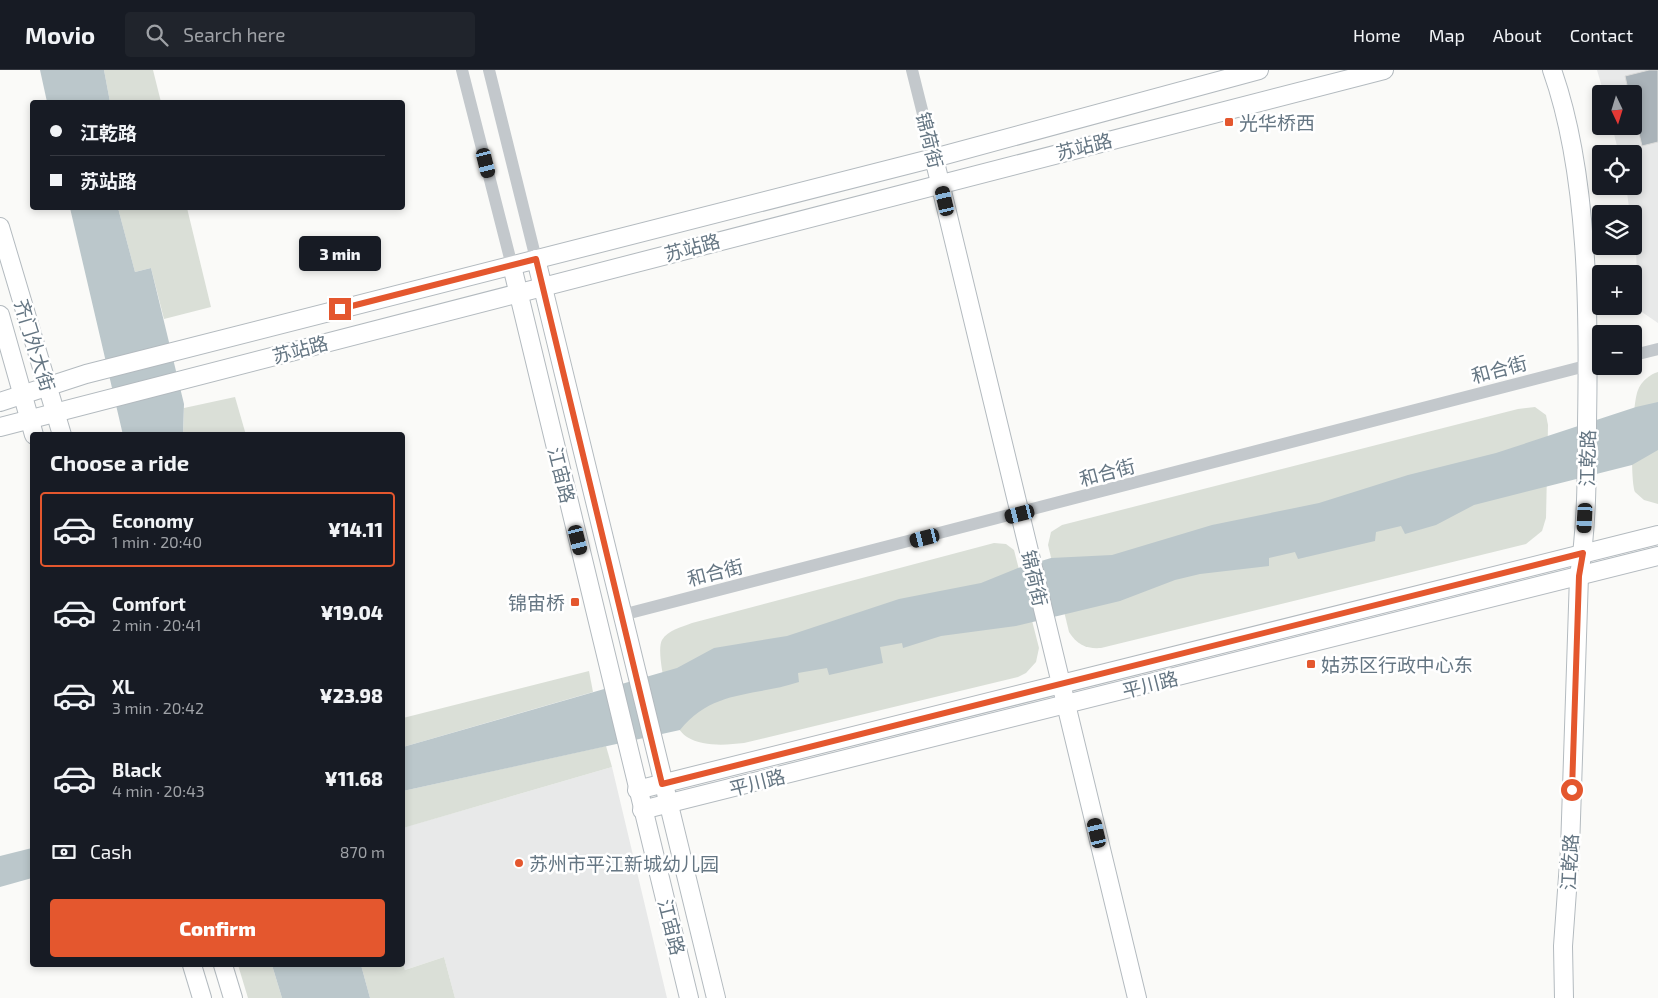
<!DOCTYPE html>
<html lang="en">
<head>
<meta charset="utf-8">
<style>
	body { margin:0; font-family:"Exo 2","Noto Sans SC",sans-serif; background:#20242c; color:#f1f3f6; height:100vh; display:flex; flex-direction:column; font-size:19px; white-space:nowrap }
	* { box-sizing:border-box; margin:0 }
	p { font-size:16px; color:#9ea1a6 }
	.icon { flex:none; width:28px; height:28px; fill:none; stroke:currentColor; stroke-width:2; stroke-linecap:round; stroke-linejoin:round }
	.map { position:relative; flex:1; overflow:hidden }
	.side { position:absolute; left:30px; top:362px; width:375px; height:535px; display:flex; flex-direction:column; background:#171b24; border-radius:5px; box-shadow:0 2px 8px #0003 }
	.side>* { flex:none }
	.top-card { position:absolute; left:30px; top:30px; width:375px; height:110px; border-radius:5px; box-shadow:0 2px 8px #0003; display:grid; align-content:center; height:110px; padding:0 20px; background:#171b24 }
	.needle { width:32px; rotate:176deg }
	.controls { position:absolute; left:1592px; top:15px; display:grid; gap:10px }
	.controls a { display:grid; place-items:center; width:50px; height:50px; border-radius:5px; background:#171b24; box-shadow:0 2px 8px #0003; font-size:25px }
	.end { position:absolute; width:22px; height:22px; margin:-11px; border:6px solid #e4572e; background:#fff; box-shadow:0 0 0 2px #fff }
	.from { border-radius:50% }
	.bubble { position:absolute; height:35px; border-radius:5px; background:#171b24; box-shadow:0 2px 8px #0003; font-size:16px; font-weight:800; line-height:35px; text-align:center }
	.car { position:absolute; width:15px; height:30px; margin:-15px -8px; border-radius:6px; box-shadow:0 0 4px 1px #0007; background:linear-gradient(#222 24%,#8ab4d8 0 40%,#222 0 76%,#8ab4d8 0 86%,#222 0) }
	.top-card b { display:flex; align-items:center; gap:18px; height:48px; font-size:19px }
	.top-card b+b { border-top:1px solid #363941 }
	.top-card i { width:12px; height:12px; background:#f1f3f6 }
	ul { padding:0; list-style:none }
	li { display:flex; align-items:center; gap:15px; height:75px; margin:0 10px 8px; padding:0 10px; border:2px solid transparent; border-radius:5px }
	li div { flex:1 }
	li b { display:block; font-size:19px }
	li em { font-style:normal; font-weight:800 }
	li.on { border-color:#e4572e }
	li>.icon { width:45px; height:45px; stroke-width:1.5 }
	h2 { padding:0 20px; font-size:22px; line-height:60px }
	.pay { display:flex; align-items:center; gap:12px; height:55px; padding:0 20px; font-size:19px }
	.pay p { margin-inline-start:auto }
	.cta { display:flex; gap:10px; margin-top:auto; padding:10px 20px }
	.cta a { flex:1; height:58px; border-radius:5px; background:#e4572e; color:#fff; font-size:20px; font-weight:800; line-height:58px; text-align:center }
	header { display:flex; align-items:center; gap:30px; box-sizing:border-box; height:70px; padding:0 25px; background:#171b24; border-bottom:1px solid #363941 }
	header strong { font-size:24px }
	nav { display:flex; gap:28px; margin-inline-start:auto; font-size:18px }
	.search { width:350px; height:45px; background:#20242c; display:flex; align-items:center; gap:12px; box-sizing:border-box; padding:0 18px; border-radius:5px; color:#9ea1a6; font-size:19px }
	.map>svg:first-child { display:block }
</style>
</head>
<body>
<header>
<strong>Movio</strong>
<div class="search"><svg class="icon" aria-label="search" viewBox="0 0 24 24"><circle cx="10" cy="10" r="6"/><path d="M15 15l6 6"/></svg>Search here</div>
<nav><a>Home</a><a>Map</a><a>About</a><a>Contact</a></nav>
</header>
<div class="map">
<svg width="1658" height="928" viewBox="0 0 1658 928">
	<rect width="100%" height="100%" fill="#fafaf8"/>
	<g fill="#e8e9e9">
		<path d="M 1597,0 L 1658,0 L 1658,253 L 1639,240 L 1634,144 L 1630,144 L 1626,116 L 1634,116 L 1634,84 L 1619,84 L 1612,56 L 1634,56 L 1634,24 L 1604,24 Z"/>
		<path d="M 612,697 L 667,928 L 455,928 L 444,887 L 405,900 L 402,894 L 402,758 Z"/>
	</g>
	<g fill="#dadfd7">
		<path d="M 104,0 L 153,0 L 161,32 L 110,32 Z"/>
		<path d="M 118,138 L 187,138 L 211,237 L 164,249 L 151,198 L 135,202 Z"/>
		<path d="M 1658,302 L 1658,434 L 1644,430 L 1635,422 C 1630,407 1632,334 1638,320 C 1641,312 1650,304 1658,302 Z"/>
		<path d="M 235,327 L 246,365 L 183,365 L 184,338 Z"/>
		<path d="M 1535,337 L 1546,345 L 1548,355 L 1546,448 L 1542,461 L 1526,474 L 1101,578 C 1087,579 1077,575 1069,562 L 1048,475 L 1051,462 L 1062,455 L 1518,339 Z"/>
		<path d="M 994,473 L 1006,474 L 1014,480 L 1039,578 L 1036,592 L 1026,603 L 1018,607 L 744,673 C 727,675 703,677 687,667 C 682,664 678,658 675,652 C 670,637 655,583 662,570 C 668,560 682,557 692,553 Z"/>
		<path d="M 589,601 L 593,622 L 403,677 L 403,648 Z"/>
		<path d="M 606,676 L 612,697 L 403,758 L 403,721 Z"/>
		<path d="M 444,887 L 455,928 L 370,928 L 361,895 L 403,894 L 405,900 Z"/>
		<path d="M 238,895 L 272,895 L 282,928 L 248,928 Z"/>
	</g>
	<g fill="#bbc7cb">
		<path d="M 40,0 L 104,0 L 110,32 L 47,32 Z"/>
		<path d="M 70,138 L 118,138 L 135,202 L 151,198 L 184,334 L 183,365 L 123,365 Z"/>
		<path d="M 1658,332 L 1658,380 L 1632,395 L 1474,435 L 1436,455 L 1405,464 L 1401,456 L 1376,462 L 1375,471 L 1298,489 L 1295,482 L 1269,488 L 1269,496 L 1200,504 L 1175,510 L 1120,531 L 1016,556 L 941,566 L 903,578 L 902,573 L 880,577 L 883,593 L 829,605 L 827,598 L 798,603 L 799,612 C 754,627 713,619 680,660 L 403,721 L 403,677 L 677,598 L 714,578 L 787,566 L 899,529 L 981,513 L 1018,498 L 1051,488 L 1112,485 L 1212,455 L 1319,433 L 1408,405 L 1496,383 L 1636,337 Z"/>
		<path d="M 32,778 L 32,808 L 0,817 L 0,786 Z"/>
		<path d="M 272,895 L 361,895 L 370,928 L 282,928 Z"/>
	</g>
	<path fill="#aab3b9" stroke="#dcdcda" d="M 1649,0 L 1658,0 L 1658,72 L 1642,76 L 1634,42 L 1634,24 L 1629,24 L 1625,6 Z"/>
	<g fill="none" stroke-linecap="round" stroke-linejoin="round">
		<g stroke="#b3babf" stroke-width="20">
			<g id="secondary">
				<path d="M 1552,0 C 1589,104 1589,245 1587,354 C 1587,404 1587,456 1579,506 L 1570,779 L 1563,876 L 1564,928"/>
				<path d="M 934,88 L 1137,928"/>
				<path d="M 0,157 L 62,365"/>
				<path d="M 536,189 L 716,928"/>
				<path d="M 512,196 L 689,928"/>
				<path d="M 0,245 L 34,365"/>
				<path d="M 0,332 L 86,304 L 934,88 L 1259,0"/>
				<path d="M 0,357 L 1384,0"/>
				<path d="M 637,720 L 1658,465"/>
				<path d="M 642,740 L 1658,486"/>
				<path d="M 192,895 L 202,928"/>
				<path d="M 223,895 L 233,928"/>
			</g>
		</g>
		<g stroke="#c3c8cc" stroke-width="12">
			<path d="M 462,0 L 512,196"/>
			<path d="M 489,0 L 536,189"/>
			<path d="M 912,0 L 934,88"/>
			<path d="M 1634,285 L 1658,279"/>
			<path d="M 622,545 L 1601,292"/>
		</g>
		<use href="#secondary" stroke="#fff" stroke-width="18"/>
	</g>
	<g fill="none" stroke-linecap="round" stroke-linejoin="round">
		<path stroke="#e4572e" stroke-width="6" d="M 340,239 L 536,189 L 662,714 L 1583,483 L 1579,506 L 1572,720"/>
	</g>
	<g fill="#e4572e" stroke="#fff" stroke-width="2">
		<rect x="1224" y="47" width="10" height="10" rx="2.5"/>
		<rect x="570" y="527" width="10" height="10" rx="2.5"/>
		<rect x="1306" y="589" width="10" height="10" rx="2.5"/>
		<circle cx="519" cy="793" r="5"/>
	</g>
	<g text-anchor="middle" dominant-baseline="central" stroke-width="5" stroke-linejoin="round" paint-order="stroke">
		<g font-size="19" fill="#657683" stroke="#fff" text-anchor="start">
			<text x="1239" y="52">光华桥西</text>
			<text x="565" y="532" text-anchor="end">锦宙桥</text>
			<text x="1321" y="594">姑苏区行政中心东</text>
			<text x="529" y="793">苏州市平江新城幼儿园</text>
		</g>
		<g font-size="19" fill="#657683" stroke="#fff">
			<text transform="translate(930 70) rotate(76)">锦荷街</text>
			<text transform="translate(1084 76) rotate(-14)">苏站路</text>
			<text transform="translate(692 177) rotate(-15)">苏站路</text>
			<text transform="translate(35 275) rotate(73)">齐门外大街</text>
			<text transform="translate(300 279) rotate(-15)">苏站路</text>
			<text transform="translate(1499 299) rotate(-15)">和合街</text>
			<text transform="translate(1587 388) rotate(-89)">江乾路</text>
			<text transform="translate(1107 402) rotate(-15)">和合街</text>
			<text transform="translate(562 405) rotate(76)">江宙路</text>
			<text transform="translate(715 502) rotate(-14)">和合街</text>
			<text transform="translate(1035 508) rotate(77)">锦荷街</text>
			<text transform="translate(1150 614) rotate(-14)">平川路</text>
			<text transform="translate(757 712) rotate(-14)">平川路</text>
			<text transform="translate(1569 792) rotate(-87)">江乾路</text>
			<text transform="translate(672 857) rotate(76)">江宙路</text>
		</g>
	</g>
</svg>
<div class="controls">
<a><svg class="needle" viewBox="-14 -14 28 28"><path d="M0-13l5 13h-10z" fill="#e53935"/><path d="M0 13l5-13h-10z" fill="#9ea1a6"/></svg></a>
<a><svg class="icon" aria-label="locate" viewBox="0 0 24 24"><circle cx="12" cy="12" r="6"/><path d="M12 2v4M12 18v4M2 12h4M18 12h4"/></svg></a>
<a><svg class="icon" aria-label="layers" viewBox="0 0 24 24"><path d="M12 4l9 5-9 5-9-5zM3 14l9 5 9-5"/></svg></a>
<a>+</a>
<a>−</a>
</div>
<i class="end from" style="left:1572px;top:720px"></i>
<i class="end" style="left:340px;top:239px"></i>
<div class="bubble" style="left:299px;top:166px;width:82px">3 min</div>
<i class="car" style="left:486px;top:93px;rotate:166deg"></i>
<i class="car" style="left:945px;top:131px;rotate:347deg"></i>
<i class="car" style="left:1020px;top:444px;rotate:256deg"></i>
<i class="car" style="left:1585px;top:448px;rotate:183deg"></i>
<i class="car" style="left:925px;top:468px;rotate:256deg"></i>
<i class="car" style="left:578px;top:470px;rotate:166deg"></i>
<i class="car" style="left:1097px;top:763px;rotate:347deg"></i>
<div class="top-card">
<b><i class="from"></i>江乾路</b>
<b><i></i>苏站路</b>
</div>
<section class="side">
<h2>Choose a ride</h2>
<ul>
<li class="on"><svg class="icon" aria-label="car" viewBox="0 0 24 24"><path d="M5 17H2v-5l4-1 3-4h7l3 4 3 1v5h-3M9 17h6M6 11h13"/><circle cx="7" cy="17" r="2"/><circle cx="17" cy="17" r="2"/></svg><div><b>Economy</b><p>1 min · 20:40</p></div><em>¥14.11</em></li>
<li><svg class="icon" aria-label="car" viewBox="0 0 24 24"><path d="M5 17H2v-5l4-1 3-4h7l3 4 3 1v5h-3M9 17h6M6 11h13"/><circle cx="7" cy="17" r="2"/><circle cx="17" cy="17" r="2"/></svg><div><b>Comfort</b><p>2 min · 20:41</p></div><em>¥19.04</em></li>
<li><svg class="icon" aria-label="car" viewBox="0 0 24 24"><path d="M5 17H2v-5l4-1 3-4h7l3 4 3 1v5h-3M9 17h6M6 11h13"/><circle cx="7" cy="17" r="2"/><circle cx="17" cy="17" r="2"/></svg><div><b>XL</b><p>3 min · 20:42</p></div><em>¥23.98</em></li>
<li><svg class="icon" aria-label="car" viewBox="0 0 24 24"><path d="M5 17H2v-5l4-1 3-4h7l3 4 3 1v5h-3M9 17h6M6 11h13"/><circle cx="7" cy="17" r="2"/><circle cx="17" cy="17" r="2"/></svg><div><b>Black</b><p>4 min · 20:43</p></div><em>¥11.68</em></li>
</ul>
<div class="pay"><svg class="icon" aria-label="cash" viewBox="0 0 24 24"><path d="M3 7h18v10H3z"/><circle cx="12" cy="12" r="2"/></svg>Cash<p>870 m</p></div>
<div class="cta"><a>Confirm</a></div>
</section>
</div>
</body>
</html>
